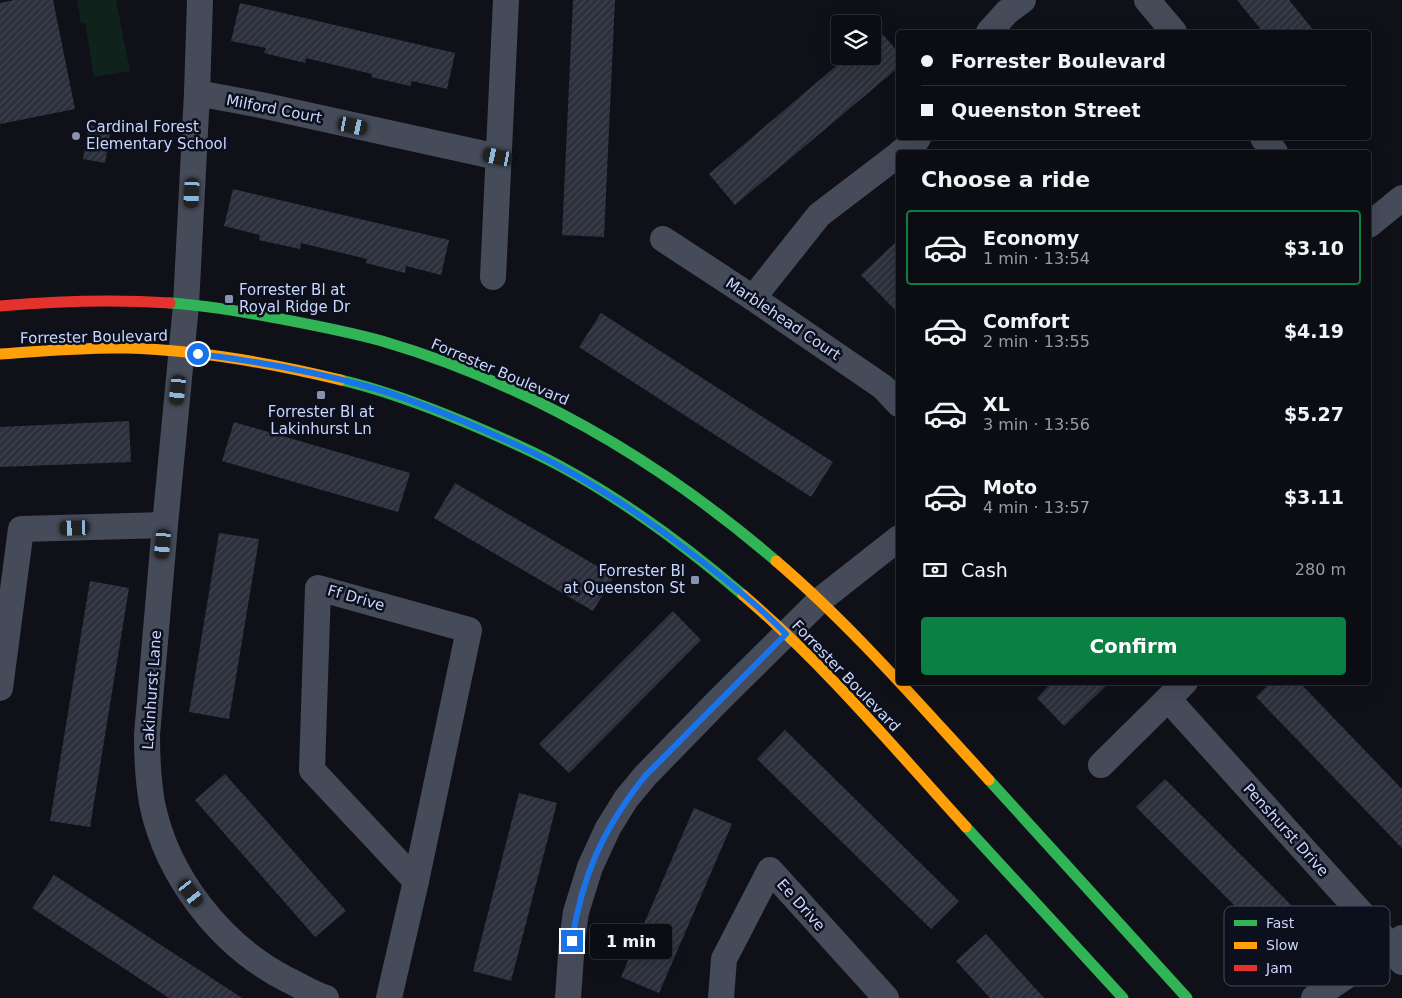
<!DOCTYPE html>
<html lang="en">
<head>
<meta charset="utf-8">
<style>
	body { margin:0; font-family:"DejaVu Sans",sans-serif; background:#15161b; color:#f1f3f6; height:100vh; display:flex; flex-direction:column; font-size:19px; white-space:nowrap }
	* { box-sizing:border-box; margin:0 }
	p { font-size:16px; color:#9a9c9f }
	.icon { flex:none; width:28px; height:28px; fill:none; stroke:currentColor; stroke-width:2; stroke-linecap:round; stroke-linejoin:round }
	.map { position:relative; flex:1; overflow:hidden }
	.drawer { position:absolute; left:896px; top:150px; width:475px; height:535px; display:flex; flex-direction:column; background:#0c0d12; border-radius:5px; box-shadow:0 5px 20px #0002,0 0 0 1px #2c2d32 }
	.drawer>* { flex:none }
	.top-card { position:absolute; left:896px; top:30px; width:475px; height:110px; border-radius:5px; box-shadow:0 5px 20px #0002,0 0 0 1px #2c2d32; display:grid; align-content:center; height:110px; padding:0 25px; background:#0c0d12 }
	.controls { position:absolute; left:831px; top:15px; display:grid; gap:10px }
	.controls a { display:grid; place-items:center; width:50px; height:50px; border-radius:5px; background:#0c0d12; box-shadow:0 5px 20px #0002,0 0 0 1px #2c2d32; font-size:25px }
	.end { position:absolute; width:22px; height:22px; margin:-11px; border:6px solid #1a73e8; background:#fff; box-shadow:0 0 0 2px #fff }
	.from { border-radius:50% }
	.bubble { position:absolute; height:35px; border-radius:5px; background:#0c0d12; box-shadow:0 5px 20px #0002,0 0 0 1px #2c2d32; font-size:16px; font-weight:700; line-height:35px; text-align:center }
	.car { position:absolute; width:15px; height:30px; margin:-15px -8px; border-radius:6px; box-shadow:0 0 4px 1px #0007; background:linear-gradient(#222 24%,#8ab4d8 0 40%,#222 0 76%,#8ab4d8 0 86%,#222 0) }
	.top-card b { display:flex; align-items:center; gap:18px; height:48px; font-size:19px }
	.top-card b+b { border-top:1px solid #2c2d32 }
	.top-card i { width:12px; height:12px; background:#f1f3f6 }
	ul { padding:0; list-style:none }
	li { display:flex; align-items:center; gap:15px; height:75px; margin:0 10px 8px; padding:0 15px; border:2px solid transparent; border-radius:5px }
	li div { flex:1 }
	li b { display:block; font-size:19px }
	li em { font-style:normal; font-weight:700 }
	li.current { border-color:#0b8043 }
	li>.icon { width:45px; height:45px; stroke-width:1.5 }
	h2 { padding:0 25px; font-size:22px; line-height:60px }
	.pay { display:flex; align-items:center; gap:12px; height:55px; padding:0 25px; font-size:19px }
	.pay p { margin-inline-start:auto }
	.cta { display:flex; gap:10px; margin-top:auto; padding:10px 25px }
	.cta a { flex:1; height:58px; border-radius:5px; background:#0b8043; color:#fff; font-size:20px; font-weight:700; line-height:58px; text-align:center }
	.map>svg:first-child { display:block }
</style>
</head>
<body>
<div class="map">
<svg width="1402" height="998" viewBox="0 0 1402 998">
	<defs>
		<pattern id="building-hatch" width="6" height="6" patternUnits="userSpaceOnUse" patternTransform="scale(1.25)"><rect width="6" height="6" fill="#2c303c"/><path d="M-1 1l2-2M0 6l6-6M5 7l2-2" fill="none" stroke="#40444f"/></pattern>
	</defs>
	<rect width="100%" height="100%" fill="#101118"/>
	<path fill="#0f221b" d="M 77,0 L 116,0 L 130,71 L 94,77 L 85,23 L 81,23 Z"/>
	<g fill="url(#building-hatch)">
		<path d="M 14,0 L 53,0 L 75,109 L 0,124 L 0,3 Z"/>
		<path d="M 573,0 L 615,0 L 604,237 L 562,235 Z"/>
		<path d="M 1237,0 L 1289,0 L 1315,32 L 1263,32 Z"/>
		<path d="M 240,3 L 455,53 L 447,89 L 412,81 L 410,86 L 371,77 L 372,74 L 306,58 L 305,63 L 264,53 L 266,48 L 231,41 Z"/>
		<path d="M 872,22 L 899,53 L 899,67 L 735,205 L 709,174 L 848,56 L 872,56 Z"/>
		<path d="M 89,125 L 111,129 L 105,163 L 83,159 Z"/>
		<path d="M 233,189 L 449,240 L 441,275 L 406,266 L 405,273 L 366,263 L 367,259 L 301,243 L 300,249 L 259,240 L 260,235 L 224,226 Z"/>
		<path d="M 899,239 L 899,314 L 861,275 Z"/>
		<path d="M 601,313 L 833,462 L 811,497 L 579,347 Z"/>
		<path d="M 129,421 L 131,462 L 0,467 L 0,427 Z"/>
		<path d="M 234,422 L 410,473 L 398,512 L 222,461 Z"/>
		<path d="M 455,483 L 614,576 L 593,611 L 434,518 Z"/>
		<path d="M 219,533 L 259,539 L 229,719 L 189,712 Z"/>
		<path d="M 90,581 L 129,588 L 90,827 L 50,821 Z"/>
		<path d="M 673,611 L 701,640 L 569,773 L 539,744 Z"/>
		<path d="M 1052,682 L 1110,682 L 1064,726 L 1037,698 Z"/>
		<path d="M 1271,682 L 1299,682 L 1402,789 L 1402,848 L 1256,697 Z"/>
		<path d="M 785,730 L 959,901 L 931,929 L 757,759 Z"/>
		<path d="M 225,774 L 346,911 L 315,937 L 195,800 Z"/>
		<path d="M 1165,779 L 1321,935 L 1292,963 L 1136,807 Z"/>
		<path d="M 519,793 L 557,803 L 511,981 L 473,971 Z"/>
		<path d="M 694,808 L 732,824 L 659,993 L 621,977 Z"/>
		<path d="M 54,875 L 242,998 L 169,998 L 32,908 Z"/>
		<path d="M 986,934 L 1044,998 L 990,998 L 956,961 Z"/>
	</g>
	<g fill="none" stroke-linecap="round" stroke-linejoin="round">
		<g stroke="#454b59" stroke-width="26">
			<path d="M 200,0 L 197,93 L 186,305 L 165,525 L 147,735 C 147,758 148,780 152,803 C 167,877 221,946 288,980 C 301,986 313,994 326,998"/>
			<path d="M 1147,0 L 1174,32"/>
			<path d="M 989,32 L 1007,12 L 1023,0"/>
			<path d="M 197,93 L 261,105 L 498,157"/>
			<path d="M 1263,138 L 1275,152"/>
			<path d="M 901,152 L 916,141 L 918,138"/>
			<path d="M 1369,225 L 1402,198"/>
			<path d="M 663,239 L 753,298 L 883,387 L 899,404"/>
			<path d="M 493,277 L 506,0"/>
			<path d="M 753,298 L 819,215 L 899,154"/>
			<path d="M 318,588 L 469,630 L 416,881 L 312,770 Z"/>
			<path d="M 0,688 L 21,529 L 165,525"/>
			<path d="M 1168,699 L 1390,945 L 1402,962"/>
			<path d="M 1101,765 L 1185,682"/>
			<path d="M 389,998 L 416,881"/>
			<path d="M 568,998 L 572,941 L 576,912 L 590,867 L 608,828 L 626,799 L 645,776 L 720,699 L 819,601 L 899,538"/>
			<path d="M 721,998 L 724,959 L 770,870 L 886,998"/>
			<path d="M 1314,998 L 1402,938"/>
		</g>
		<g stroke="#30b455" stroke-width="11">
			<path d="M 170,303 C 204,305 238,311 271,317 C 308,324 346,331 382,341 C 528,384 661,462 776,561"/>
			<path d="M 341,380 C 384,390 426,406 467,423 C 498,436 530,450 560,466 C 625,501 687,547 743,595"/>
			<path d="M 989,780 L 1187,998"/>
			<path d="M 966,827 L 1123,998"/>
		</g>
		<g stroke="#ff9f0a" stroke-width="11">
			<path d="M 0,354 C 42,351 84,347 126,348 C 198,350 271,363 341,380"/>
			<path d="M 776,561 C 853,627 920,705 989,780"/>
			<path d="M 743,595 C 825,665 894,748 966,827"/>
		</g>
		<path stroke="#e5322d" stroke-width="11" d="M 0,306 C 57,301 113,299 170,303"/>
	</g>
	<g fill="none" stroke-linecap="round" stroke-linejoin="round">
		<path stroke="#1a73e8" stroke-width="6" d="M 198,354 C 257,361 316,372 373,388 C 404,397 436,410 465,422 C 497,436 530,450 561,467 C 607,492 650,521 691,553 C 724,578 757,604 786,634 L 645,776 C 603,829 582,875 572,941"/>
	</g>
	<g fill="#8891ad" stroke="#0c0f1c" stroke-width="2">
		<circle cx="76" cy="136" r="5"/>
		<rect x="224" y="294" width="10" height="10" rx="2.5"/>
		<rect x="316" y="390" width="10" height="10" rx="2.5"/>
		<rect x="690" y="575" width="10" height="10" rx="2.5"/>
	</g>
	<g text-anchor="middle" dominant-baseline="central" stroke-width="5" stroke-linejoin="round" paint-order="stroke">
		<g font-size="15" fill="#c9d6fd" stroke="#0c0f1c">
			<text transform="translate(274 109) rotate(11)">Milford Court</text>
			<text transform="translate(783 319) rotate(34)">Marblehead Court</text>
			<text transform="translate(94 337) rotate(-1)">Forrester Boulevard</text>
			<text transform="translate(500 372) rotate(23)">Forrester Boulevard</text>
			<text transform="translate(356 598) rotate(16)">Ff Drive</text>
			<text transform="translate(846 676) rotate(46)">Forrester Boulevard</text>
			<text transform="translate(152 690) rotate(-86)">Lakinhurst Lane</text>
			<text transform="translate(1286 830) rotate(48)">Penshurst Drive</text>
			<text transform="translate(801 905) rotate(48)">Ee Drive</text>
		</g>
		<g font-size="15" fill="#c9d6fd" stroke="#0c0f1c" text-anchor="start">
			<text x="86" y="127">Cardinal Forest<tspan x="86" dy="17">Elementary School</tspan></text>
			<text x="239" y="290">Forrester Bl at<tspan x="239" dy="17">Royal Ridge Dr</tspan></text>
			<text x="321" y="412" text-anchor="middle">Forrester Bl at<tspan x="321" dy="17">Lakinhurst Ln</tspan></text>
			<text x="685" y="571" text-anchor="end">Forrester Bl<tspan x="685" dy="17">at Queenston St</tspan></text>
		</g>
	</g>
	<rect x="1224" y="906" width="166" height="80" rx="8" fill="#0c0f1c" stroke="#454b60" stroke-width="1"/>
	<rect x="1234" y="920" width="23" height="6" fill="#30b455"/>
	<rect x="1234" y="942" width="23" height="7" fill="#ff9f0a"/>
	<rect x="1234" y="965" width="23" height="6" fill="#e5322d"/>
	<g font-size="14" fill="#c9d6fd">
		<text x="1266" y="928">Fast</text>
		<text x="1266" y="950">Slow</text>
		<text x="1266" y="973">Jam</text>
	</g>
</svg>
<div class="controls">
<a><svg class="icon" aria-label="layers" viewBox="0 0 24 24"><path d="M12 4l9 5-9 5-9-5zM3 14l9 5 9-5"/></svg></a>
</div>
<i class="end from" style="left:198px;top:354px"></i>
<i class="end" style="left:572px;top:941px"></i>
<div class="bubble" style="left:590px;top:924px;width:82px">1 min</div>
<i class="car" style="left:353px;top:126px;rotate:102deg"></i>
<i class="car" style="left:498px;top:157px;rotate:282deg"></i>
<i class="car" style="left:192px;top:193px;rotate:183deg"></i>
<i class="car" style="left:178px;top:390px;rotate:186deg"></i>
<i class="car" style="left:75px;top:528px;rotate:268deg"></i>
<i class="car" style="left:163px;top:544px;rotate:185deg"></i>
<i class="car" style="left:191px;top:893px;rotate:143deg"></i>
<div class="top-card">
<b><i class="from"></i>Forrester Boulevard</b>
<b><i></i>Queenston Street</b>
</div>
<section class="drawer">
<h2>Choose a ride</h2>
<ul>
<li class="current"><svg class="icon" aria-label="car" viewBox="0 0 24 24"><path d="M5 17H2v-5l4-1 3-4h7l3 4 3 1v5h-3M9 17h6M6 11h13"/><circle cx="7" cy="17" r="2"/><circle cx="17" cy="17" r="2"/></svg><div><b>Economy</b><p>1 min · 13:54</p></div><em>$3.10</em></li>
<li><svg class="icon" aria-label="car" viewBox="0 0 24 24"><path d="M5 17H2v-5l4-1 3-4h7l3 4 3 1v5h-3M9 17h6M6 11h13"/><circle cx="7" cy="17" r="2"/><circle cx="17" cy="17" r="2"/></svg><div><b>Comfort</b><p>2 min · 13:55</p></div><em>$4.19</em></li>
<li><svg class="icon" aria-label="car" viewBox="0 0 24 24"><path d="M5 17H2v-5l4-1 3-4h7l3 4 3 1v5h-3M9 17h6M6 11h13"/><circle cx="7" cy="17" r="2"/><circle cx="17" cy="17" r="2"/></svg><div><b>XL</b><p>3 min · 13:56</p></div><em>$5.27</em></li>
<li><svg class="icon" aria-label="car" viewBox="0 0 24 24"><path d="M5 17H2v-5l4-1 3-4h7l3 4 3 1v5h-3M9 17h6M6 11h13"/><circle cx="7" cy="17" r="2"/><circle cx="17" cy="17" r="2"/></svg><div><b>Moto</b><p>4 min · 13:57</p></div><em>$3.11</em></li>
</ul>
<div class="pay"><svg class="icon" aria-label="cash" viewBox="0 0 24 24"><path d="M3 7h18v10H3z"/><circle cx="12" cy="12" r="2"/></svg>Cash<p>280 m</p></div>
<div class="cta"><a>Confirm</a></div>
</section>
</div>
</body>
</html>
